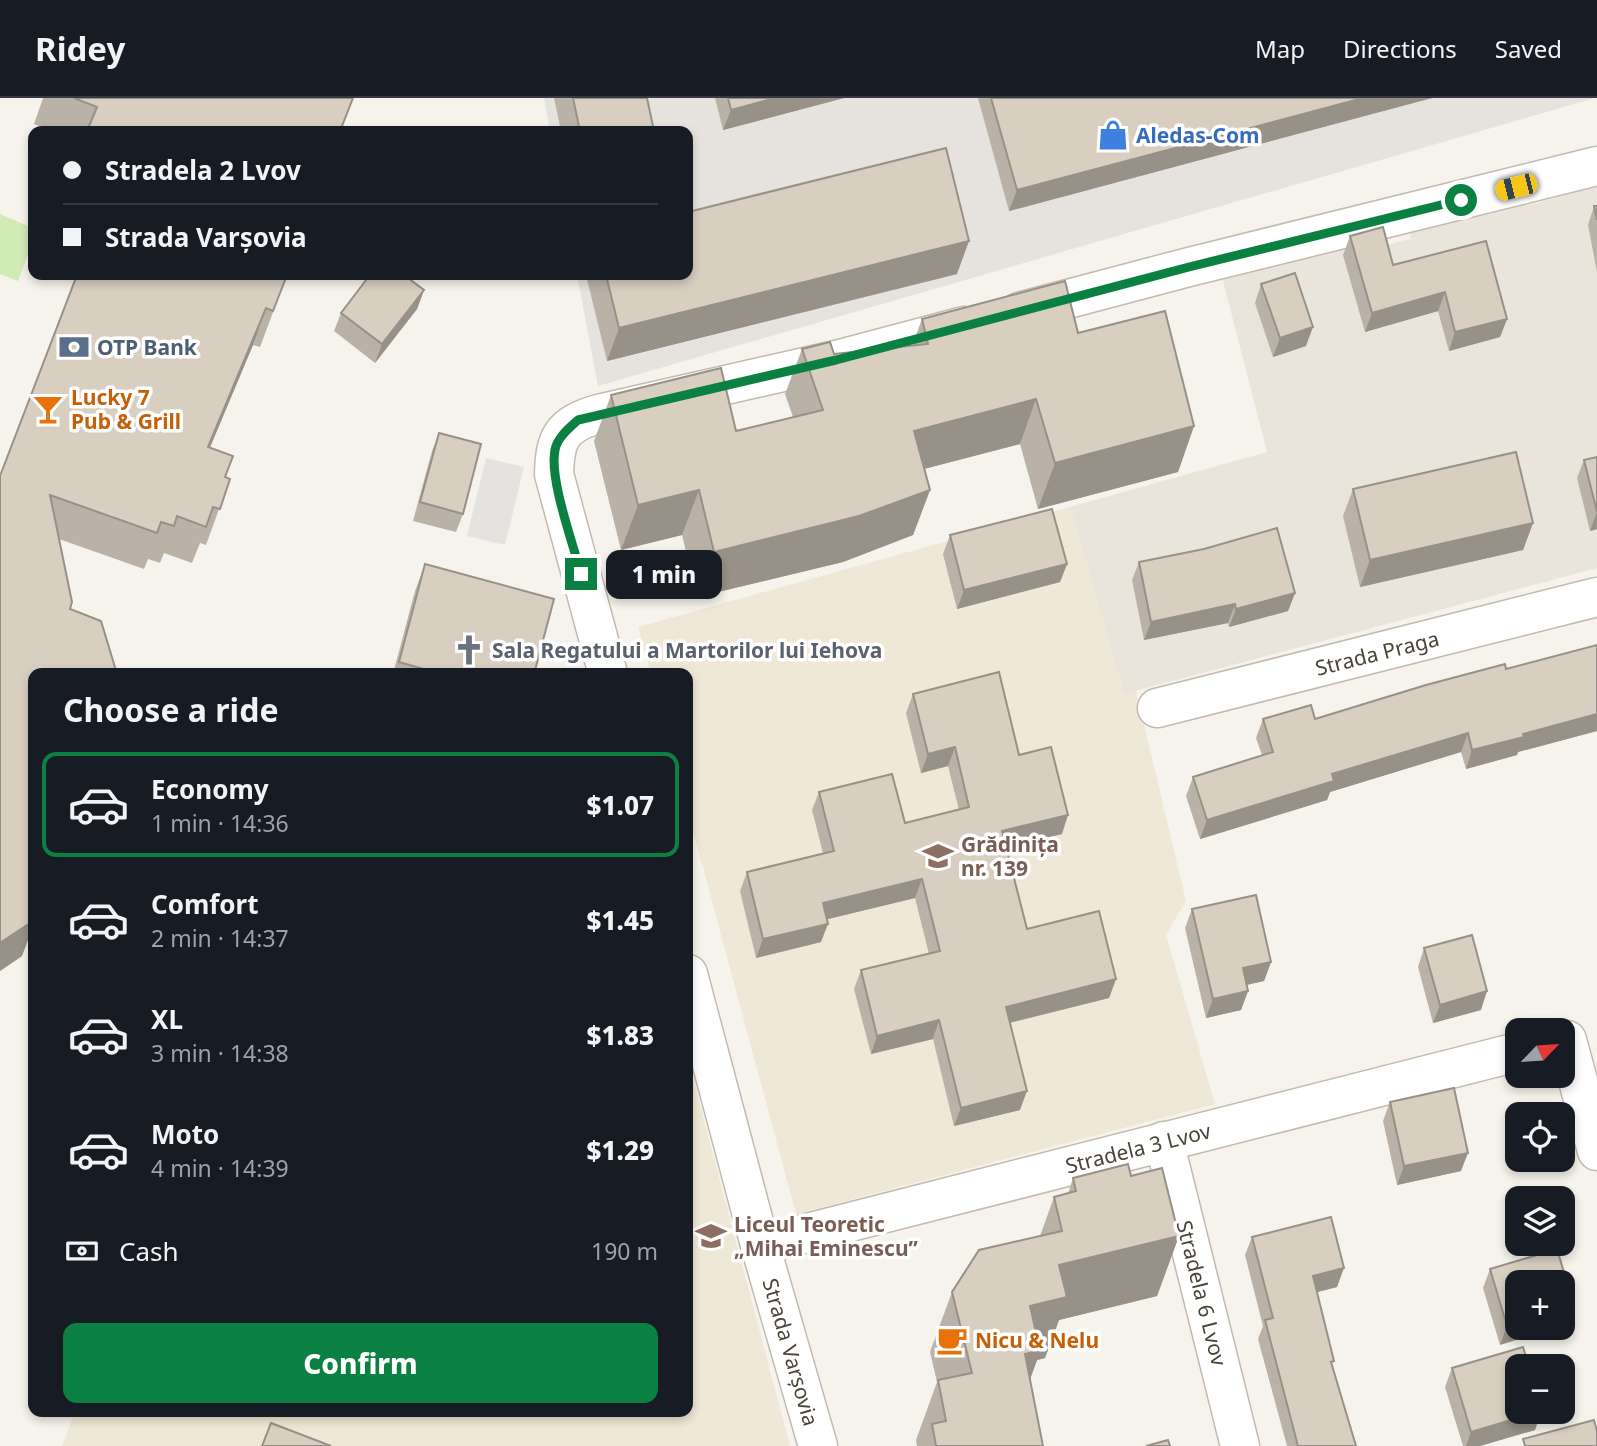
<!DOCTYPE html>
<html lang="en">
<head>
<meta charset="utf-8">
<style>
	body { margin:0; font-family:"Noto Sans",sans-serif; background:#20242c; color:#f1f3f6; height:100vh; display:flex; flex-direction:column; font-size:26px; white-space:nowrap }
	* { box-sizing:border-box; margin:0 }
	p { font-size:23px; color:#9ea1a6 }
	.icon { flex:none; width:38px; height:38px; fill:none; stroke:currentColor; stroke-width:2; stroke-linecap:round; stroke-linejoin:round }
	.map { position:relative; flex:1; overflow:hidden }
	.panel { position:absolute; left:28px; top:570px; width:665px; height:749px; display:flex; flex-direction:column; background:#171b24; border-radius:14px; box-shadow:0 4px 10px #0003 }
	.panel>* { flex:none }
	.banner { position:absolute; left:28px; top:28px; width:665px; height:154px; border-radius:14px; box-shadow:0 4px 10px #0003; display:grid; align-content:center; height:154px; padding:0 35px; background:#171b24 }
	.needle { width:46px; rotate:65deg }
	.tools { position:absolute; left:1505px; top:920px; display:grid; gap:14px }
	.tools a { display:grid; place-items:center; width:70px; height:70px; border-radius:14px; background:#171b24; box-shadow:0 4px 10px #0003; font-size:35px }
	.end { position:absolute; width:32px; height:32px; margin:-16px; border:9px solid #0b8043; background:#fff; box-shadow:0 0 0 4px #fff }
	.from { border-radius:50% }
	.bubble { position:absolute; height:49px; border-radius:14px; background:#171b24; box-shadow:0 4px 10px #0003; font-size:23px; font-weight:800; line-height:49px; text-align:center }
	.car { position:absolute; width:21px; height:42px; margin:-21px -10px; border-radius:9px; box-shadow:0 0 5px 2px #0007; background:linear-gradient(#f5c518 24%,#345 0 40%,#f5c518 0 76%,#345 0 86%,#f5c518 0) }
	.banner b { display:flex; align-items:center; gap:24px; height:66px; font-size:26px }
	.banner b+b { border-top:2px solid #363941 }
	.banner i { width:18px; height:18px; background:#f1f3f6 }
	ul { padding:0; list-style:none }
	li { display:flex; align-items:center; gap:21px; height:105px; margin:0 14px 10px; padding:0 21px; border:4px solid transparent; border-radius:14px }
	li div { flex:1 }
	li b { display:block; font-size:26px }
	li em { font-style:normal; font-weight:800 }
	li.active { border-color:#0b8043 }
	li>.icon { width:63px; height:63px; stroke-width:1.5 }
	h2 { padding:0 35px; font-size:32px; line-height:84px }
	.pay { display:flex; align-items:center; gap:18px; height:77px; padding:0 35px; font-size:26px }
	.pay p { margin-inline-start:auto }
	.button { display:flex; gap:14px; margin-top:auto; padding:14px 35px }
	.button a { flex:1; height:80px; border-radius:14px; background:#0b8043; color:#fff; font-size:28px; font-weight:800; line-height:80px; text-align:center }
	header { display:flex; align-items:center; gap:42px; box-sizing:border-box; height:98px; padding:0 35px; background:#171b24; border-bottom:2px solid #363941 }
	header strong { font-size:33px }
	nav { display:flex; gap:38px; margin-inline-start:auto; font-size:24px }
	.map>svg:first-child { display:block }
</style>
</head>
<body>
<header>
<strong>Ridey</strong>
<nav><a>Map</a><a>Directions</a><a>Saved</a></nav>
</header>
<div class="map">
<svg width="1597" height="1348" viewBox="0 0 1597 1348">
	<rect width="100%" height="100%" fill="#f6f3ec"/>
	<path fill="#eae5da" d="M 1597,79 L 1597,470 L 1124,596 L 1070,409 L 1267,354 L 1221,175 L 1330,145 L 1350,156 L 1411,141 L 1407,126 L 1522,98 L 1525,108 L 1577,94 L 1575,85 Z"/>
	<path fill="#e6e2dd" d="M 544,0 L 1595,0 L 598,288 L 577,177 L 688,177 L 688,33 L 550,33 Z"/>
	<g fill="#efe8d6">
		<path d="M 1070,409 L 1124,595 L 1136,593 L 1186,803 L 1166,837 L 1215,1006 L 796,1116 L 688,714 L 688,576 L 651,576 L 638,529 Z"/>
		<path d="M 688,962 L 790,1348 L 62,1348 L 75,1314 L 688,1314 Z"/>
	</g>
	<path fill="#d2eab5" d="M 0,116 L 33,130 L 33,143 L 18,183 L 0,176 Z"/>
	<path fill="#e5e3e0" d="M 486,360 L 524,369 L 505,447 L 467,438 Z"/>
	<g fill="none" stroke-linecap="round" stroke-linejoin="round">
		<g stroke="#c2bbae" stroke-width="41">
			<g id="minor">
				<path d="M 1019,214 L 1189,169 L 1597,68"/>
				<path d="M 608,576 L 554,376 C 555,339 562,327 598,316 L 836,262 L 964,228"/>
				<path d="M 1157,610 L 1597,499"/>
				<path d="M 688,876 L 760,1147 L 818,1348"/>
				<path d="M 1567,942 L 1597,1053"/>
				<path d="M 1164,1043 L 1240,1348"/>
				<path d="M 760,1147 L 1517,954"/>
			</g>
		</g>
		<use href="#minor" stroke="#fff" stroke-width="38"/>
	</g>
	<g fill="#bab2a6">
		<path d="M 43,0 L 353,0 L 341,33 L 52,33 L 34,26 Z"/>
		<path d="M 554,0 L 647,0 L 654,33 L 561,33 Z"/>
		<path d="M 715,0 L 844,0 L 723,32 Z"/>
		<path d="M 978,0 L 1432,0 L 1009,113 Z"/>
		<path d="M 1594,108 L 1597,108 L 1597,174 L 1588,127 Z"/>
		<path d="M 1350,138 L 1393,167 L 1507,221 L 1500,239 L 1449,253 L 1438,213 L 1365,234 L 1343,157 Z"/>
		<path d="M 957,176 L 607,263 L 586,177 L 688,177 Z"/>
		<path d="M 287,177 L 260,249 L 253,247 L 210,349 L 225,379 L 230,381 L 206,447 L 200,445 L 192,465 L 164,455 L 160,465 L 148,461 L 144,471 L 59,441 L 70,511 L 22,858 L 0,873 L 0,378 Z"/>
		<path d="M 1261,186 L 1306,248 L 1273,259 L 1255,205 Z"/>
		<path d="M 424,192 L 417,211 L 375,265 L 334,233 L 341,215 Z"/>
		<path d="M 922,221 L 1078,235 L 1194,328 L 1178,374 L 1038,411 L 1020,346 L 924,371 L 930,392 L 913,437 L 843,464 L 697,499 L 682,437 L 621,452 L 594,343 L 611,297 L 736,333 L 793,319 L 785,296 L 802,251 L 834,256 L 912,248 Z"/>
		<path d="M 439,335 L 463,416 L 456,434 L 413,423 L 432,353 Z"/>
		<path d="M 1597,359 L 1597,431 L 1590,433 L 1577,380 L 1584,362 Z"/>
		<path d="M 1353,391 L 1533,425 L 1523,452 L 1360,489 L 1343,418 Z"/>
		<path d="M 950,437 L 1067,466 L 1060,484 L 957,511 L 943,456 Z"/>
		<path d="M 1139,464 L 1295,495 L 1288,513 L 1229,529 L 1228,525 L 1144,542 L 1132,482 Z"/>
		<path d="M 425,466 L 534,576 L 393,576 L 415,493 Z"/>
		<path d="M 1597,547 L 1597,633 L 1518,654 L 1517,657 L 1466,671 L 1461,654 L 1330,694 L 1327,702 L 1200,741 L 1186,698 L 1193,679 L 1262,657 L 1256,640 L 1263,621 L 1315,621 Z"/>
		<path d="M 913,596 L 1019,657 L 1062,736 L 1006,749 L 1027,831 L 1116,881 L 1109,900 L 1010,925 L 1020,1012 L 954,1028 L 933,941 L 871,956 L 854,891 L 861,872 L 929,856 L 915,800 L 827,821 L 821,844 L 756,860 L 740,793 L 747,774 L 823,755 L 812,712 L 819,694 L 905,725 L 959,712 L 948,668 L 921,675 L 906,615 Z"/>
		<path d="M 1192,811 L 1271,864 L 1264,883 L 1247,887 L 1248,893 L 1241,912 L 1206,920 L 1185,830 Z"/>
		<path d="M 1424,850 L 1481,912 L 1433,925 L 1418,869 Z"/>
		<path d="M 1390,1004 L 1461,1073 L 1397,1087 L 1383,1023 Z"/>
		<path d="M 1131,1078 L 1179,1138 L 1157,1198 L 1059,1222 L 1045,1260 L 1037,1262 L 1030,1282 L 1043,1348 L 917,1348 L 916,1342 L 937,1284 L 930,1254 L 952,1194 L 1040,1138 L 1054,1099 L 1068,1096 L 1073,1080 Z"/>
		<path d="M 1252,1139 L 1337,1189 L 1317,1194 L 1332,1268 L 1356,1348 L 1287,1348 L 1258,1241 L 1263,1228 L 1245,1157 Z"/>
		<path d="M 1490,1171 L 1567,1227 L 1517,1230 L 1500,1247 L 1483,1190 Z"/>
		<path d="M 1452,1270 L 1517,1314 L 1541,1314 L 1535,1332 L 1480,1348 L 1463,1348 L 1445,1289 Z"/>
	</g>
	<g fill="#979187">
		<path d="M 775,0 L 844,0 L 723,32 L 731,12 Z"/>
		<path d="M 1363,0 L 1432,0 L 1009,113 L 1017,92 Z"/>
		<path d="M 969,143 L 957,176 L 607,263 L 619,230 Z"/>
		<path d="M 424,192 L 417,211 L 375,265 L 382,246 Z"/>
		<path d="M 1445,194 L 1438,213 L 1365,234 L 1372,215 Z"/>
		<path d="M 266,210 L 253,247 L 195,385 L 208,349 Z"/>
		<path d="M 1507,221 L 1500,239 L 1449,253 L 1455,234 Z"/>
		<path d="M 1313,229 L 1306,248 L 1273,259 L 1280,240 Z"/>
		<path d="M 1036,301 L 1020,346 L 897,378 L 914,333 Z"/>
		<path d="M 1194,328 L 1178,374 L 1038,411 L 1055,365 Z"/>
		<path d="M 699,392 L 682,437 L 621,452 L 638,407 Z"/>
		<path d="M 930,392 L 913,437 L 843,464 L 697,499 L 714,454 Z"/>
		<path d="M 1597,414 L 1597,431 L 1590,433 Z"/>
		<path d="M 1533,425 L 1523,452 L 1360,489 L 1370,462 Z"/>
		<path d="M 1067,466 L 1060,484 L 957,511 L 964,492 Z"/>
		<path d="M 1295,495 L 1288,513 L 1229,529 L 1236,511 Z"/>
		<path d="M 1235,506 L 1228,525 L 1144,542 L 1151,524 Z"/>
		<path d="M 1597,616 L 1597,633 L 1518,654 L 1517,657 L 1466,671 L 1472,652 L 1523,636 Z"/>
		<path d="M 1468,635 L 1461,654 L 1330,694 L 1327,702 L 1200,741 L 1207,722 L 1332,676 Z"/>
		<path d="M 955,649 L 948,668 L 921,675 L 928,656 Z"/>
		<path d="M 1068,717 L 1062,736 L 995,752 L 1002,733 Z"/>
		<path d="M 922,781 L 915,800 L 816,824 L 823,805 Z"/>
		<path d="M 33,823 L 33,829 L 22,858 L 0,873 L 0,845 Z"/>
		<path d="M 828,826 L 821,844 L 756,860 L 763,841 Z"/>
		<path d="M 1271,864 L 1264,883 L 1236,889 L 1243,870 Z"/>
		<path d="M 1116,881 L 1109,900 L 1000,927 L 1006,909 Z"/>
		<path d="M 1248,893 L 1241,912 L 1206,920 L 1213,901 Z"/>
		<path d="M 1487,893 L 1481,912 L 1433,925 L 1440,907 Z"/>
		<path d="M 939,922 L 933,941 L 871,956 L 877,938 Z"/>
		<path d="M 1027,993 L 1020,1012 L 954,1028 L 961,1010 Z"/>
		<path d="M 1468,1055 L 1461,1073 L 1397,1087 L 1404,1068 Z"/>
		<path d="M 1179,1138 L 1157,1198 L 1059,1222 L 1045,1260 L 1037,1262 L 1018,1313 L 1030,1208 L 1059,1167 Z"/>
		<path d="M 1344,1170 L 1337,1189 L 1306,1197 L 1313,1178 Z"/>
		<path d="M 1574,1208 L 1567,1227 L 1563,1228 L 1563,1211 Z"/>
		<path d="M 1517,1225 L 1517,1230 L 1555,1230 L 1500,1247 L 1507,1228 Z"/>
		<path d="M 1538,1314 L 1541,1314 L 1535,1332 L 1480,1348 L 1466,1348 L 1471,1334 Z"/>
	</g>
	<g fill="#d8cfc1" stroke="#979187" stroke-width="2">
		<path d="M 74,0 L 353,0 L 340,33 L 87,33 L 97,9 Z"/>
		<path d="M 573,0 L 647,0 L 654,33 L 580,33 Z"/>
		<path d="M 728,0 L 775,0 L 731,12 Z"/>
		<path d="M 991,0 L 1363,0 L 1017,92 Z"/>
		<path d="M 946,50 L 969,143 L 619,230 L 606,177 L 688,177 L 688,114 Z"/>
		<path d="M 1594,108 L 1597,108 L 1597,122 Z"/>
		<path d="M 1383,129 L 1393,167 L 1486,143 L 1507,221 L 1455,234 L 1445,194 L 1372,215 L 1350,138 Z"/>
		<path d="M 1295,175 L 1313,229 L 1280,240 L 1261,186 Z"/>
		<path d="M 77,177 L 287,177 L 273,213 L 266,210 L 208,349 L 233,358 L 225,379 L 230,381 L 220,411 L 213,409 L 206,429 L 177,418 L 174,428 L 161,424 L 157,435 L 50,397 L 72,504 L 70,511 L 101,523 L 117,576 L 33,576 L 33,823 L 0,845 L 0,378 Z"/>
		<path d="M 370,177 L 404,177 L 424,192 L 382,246 L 341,215 Z"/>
		<path d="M 1065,183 L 1078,235 L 1165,213 L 1194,328 L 1055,365 L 1036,301 L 914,333 L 930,392 L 859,418 L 714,454 L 699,392 L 638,407 L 611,297 L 721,270 L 736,333 L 823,312 L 802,251 L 830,244 L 834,256 L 928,246 L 922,221 Z"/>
		<path d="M 439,335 L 481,346 L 463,416 L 420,404 Z"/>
		<path d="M 1516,354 L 1533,425 L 1370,462 L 1353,391 Z"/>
		<path d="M 1597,359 L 1597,414 L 1584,362 Z"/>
		<path d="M 1052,411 L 1067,466 L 964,492 L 950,437 Z"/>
		<path d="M 1277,430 L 1295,495 L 1236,511 L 1235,506 L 1151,524 L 1139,464 L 1204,451 Z"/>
		<path d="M 425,466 L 554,501 L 534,576 L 441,576 L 399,564 Z"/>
		<path d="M 1597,547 L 1597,616 L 1523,636 L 1524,639 L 1472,652 L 1468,635 L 1332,676 L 1334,683 L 1207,722 L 1193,679 L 1273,654 L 1263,621 L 1311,607 L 1315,621 L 1426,587 L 1505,566 L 1506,571 Z"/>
		<path d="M 999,574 L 1019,657 L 1051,649 L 1068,717 L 1002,733 L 1027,831 L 1099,813 L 1116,881 L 1006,909 L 1027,993 L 961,1010 L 939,922 L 877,938 L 861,872 L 940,853 L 922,781 L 823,805 L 828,826 L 763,841 L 747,774 L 834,753 L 819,694 L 892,676 L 905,725 L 969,709 L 955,649 L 928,656 L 913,596 Z"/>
		<path d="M 1256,797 L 1271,864 L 1243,870 L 1248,893 L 1213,901 L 1192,811 Z"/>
		<path d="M 1472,837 L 1487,893 L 1440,907 L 1424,850 Z"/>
		<path d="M 1454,990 L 1468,1055 L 1404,1068 L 1390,1004 Z"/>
		<path d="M 1128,1066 L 1131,1078 L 1162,1070 L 1179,1138 L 1059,1167 L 1067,1199 L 1030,1208 L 1040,1252 L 1025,1256 L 1043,1348 L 936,1348 L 932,1326 L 946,1323 L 938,1282 L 972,1275 L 952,1194 L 979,1152 L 1062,1133 L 1054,1099 L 1076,1093 L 1073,1080 Z"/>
		<path d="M 1331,1119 L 1344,1170 L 1313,1178 L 1334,1263 L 1331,1264 L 1356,1348 L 1298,1348 L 1265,1222 L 1273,1220 L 1252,1139 Z"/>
		<path d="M 1557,1151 L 1574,1208 L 1563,1211 L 1563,1185 L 1517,1185 L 1517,1225 L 1507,1228 L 1490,1171 Z"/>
		<path d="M 1523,1249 L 1529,1269 L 1517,1269 L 1517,1314 L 1538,1314 L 1471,1334 L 1452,1270 Z"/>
		<path d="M 1594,1322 L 1597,1333 L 1597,1348 L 1525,1348 L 1523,1341 Z"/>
		<path d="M 271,1325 L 331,1348 L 262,1348 Z"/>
		<path d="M 1168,1342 L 1170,1348 L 1146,1348 Z"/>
	</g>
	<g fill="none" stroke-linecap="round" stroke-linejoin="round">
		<path stroke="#0b8043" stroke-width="9" d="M 581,476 C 573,445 549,381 555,352 C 557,340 569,330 578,322 L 836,262 L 1189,169 L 1461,102"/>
	</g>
	<defs>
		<g id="shop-bare" transform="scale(2.415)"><path d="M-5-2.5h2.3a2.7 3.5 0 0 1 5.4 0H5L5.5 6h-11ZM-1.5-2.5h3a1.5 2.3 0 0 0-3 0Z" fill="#3f7fe0" stroke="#fff" stroke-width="2.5" paint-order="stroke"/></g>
		<g id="bank-bare" transform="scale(2.415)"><path d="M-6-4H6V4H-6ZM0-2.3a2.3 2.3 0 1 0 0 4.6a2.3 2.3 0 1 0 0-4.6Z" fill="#5c6f8a" stroke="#fff" stroke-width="2.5" paint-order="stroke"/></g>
		<g id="bar-bare" transform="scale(2.415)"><path d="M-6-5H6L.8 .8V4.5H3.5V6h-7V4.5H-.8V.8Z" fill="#e8710a" stroke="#fff" stroke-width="2.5" paint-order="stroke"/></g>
		<g id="church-bare" transform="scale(2.415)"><path d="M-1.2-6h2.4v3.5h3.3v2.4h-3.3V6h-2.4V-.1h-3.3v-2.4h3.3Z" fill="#6b7280" stroke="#fff" stroke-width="2.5" paint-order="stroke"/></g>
		<g id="school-bare" transform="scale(2.415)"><path d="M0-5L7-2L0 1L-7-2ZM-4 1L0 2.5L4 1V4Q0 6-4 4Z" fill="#8d6e63" stroke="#fff" stroke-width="2.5" paint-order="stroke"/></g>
		<g id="cafe-bare" transform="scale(2.415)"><path d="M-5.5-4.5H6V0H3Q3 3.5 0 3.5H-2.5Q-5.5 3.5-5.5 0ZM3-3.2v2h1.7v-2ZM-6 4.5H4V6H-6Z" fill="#e8710a" stroke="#fff" stroke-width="2.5" paint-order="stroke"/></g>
	</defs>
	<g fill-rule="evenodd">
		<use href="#shop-bare" x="1113" y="37"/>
		<use href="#bank-bare" x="74" y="249"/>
		<use href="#bar-bare" x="48" y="311"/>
		<use href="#church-bare" x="469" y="552"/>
		<use href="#school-bare" x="938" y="758"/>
		<use href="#school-bare" x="711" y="1138"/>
		<use href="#cafe-bare" x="952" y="1242"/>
	</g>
	<g text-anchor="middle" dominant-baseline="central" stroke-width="7" stroke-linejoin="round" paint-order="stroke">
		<g font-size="21" font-weight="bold" fill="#366cbe" stroke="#fff" text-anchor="start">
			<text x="1136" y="37">Aledas-Com</text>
		</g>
		<g font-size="21" font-weight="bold" fill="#4e5e75" stroke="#fff" text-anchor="start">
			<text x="97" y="249">OTP Bank</text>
		</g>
		<g font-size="21" font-weight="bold" fill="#c56008" stroke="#fff" text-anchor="start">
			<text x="71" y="299">Lucky 7<tspan x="71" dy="24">Pub &amp; Grill</tspan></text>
			<text x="975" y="1242">Nicu &amp; Nelu</text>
		</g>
		<g font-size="21" font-weight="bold" fill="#5b616d" stroke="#fff" text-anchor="start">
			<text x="492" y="552">Sala Regatului a Martorilor lui Iehova</text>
		</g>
		<g font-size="21" fill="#4b4439" stroke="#fff">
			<text transform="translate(1377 555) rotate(-14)">Strada Praga</text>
			<text transform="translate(1138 1050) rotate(-14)">Stradela 3 Lvov</text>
			<text transform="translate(1202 1195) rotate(76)">Stradela 6 Lvov</text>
			<text transform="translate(791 1254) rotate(74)">Strada Varșovia</text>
		</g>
		<g font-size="21" font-weight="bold" fill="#785e54" stroke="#fff" text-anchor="start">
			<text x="961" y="746">Grădinița<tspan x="961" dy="24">nr. 139</tspan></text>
			<text x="734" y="1126">Liceul Teoretic<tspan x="734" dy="24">„Mihai Eminescu”</tspan></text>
		</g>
	</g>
</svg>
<div class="tools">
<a><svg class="needle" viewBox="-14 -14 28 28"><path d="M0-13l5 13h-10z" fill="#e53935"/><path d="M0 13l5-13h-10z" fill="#9ea1a6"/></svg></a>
<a><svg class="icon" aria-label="locate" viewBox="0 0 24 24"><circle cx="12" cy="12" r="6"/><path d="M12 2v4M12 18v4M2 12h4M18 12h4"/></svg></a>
<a><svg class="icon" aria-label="layers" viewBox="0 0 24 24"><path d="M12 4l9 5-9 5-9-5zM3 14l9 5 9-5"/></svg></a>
<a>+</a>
<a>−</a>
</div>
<i class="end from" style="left:1461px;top:102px"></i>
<i class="end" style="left:581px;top:476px"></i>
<div class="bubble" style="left:606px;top:452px;width:116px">1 min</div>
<i class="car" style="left:1516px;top:89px;rotate:256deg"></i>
<div class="banner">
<b><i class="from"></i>Stradela 2 Lvov</b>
<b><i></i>Strada Varșovia</b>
</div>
<section class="panel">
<h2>Choose a ride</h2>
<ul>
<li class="active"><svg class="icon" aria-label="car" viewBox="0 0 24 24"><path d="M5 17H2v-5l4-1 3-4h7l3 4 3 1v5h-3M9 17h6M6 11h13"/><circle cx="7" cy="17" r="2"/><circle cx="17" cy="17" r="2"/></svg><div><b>Economy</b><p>1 min · 14:36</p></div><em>$1.07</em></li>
<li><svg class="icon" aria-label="car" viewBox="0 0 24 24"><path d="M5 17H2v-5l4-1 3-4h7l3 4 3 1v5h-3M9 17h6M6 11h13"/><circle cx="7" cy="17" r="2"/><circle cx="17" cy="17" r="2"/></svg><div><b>Comfort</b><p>2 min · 14:37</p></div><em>$1.45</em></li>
<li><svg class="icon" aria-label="car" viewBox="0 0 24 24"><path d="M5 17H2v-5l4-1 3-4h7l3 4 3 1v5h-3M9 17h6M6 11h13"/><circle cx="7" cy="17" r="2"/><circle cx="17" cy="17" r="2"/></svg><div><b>XL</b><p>3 min · 14:38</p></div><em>$1.83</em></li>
<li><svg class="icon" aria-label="car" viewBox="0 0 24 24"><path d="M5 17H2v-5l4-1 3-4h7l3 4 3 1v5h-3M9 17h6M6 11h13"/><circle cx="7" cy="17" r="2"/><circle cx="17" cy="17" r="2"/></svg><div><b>Moto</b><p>4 min · 14:39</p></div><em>$1.29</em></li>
</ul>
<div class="pay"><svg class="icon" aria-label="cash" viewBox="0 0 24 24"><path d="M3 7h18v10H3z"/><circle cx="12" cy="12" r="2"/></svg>Cash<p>190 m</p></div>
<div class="button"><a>Confirm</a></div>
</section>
</div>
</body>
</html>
